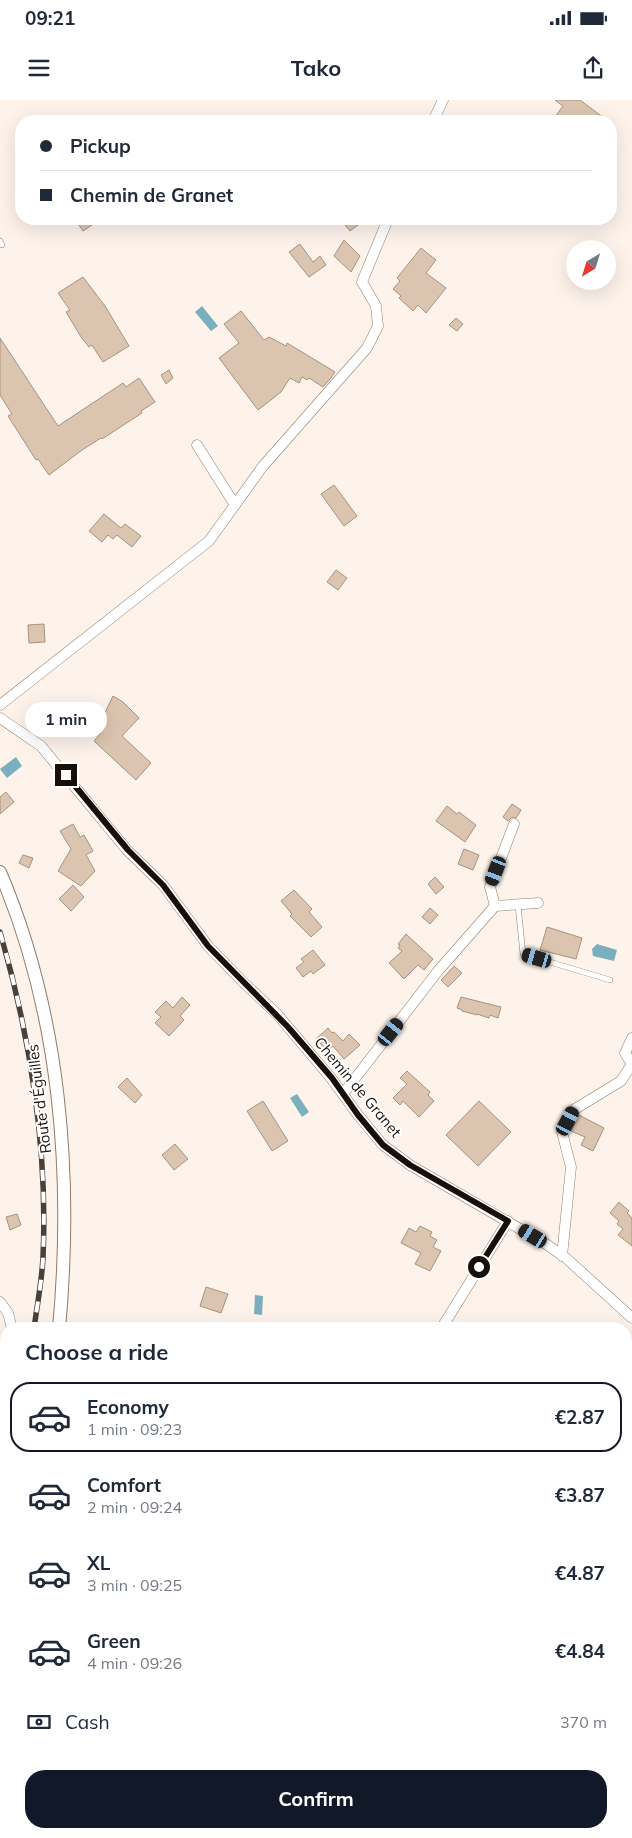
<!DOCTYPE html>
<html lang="en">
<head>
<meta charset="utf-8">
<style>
	body { margin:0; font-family:Mulish,sans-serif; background:#f2f2f3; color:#1f2937; height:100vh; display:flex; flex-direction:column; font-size:19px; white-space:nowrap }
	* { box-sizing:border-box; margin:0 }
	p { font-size:16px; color:#747a83 }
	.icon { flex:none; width:28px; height:28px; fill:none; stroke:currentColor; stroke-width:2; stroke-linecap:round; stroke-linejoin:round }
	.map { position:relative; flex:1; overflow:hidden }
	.drawer { position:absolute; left:0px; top:1222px; width:632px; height:516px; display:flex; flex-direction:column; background:#fff; border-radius:20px 20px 0 0; box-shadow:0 5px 20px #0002 }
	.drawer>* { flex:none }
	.top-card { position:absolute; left:15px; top:15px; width:602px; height:110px; border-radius:20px; box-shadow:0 5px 20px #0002; display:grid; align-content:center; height:110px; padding:0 25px; background:#fff }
	.needle { width:32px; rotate:218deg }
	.fabs { position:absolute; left:566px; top:140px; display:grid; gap:10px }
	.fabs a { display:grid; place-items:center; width:50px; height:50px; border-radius:50%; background:#fff; box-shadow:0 5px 20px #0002; font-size:25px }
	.end { position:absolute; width:22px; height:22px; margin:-11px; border:6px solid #181008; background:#fff; box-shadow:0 0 0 2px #fff }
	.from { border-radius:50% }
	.bubble { position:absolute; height:35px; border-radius:18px; background:#fff; box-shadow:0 5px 20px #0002; font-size:16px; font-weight:700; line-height:35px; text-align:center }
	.car { position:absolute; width:15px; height:30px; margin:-15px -8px; border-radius:6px; box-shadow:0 0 4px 1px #0007; background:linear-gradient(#222 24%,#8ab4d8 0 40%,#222 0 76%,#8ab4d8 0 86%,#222 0) }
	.top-card b { display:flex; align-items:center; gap:18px; height:48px; font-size:19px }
	.top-card b+b { border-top:1px solid #e0e1e3 }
	.top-card i { width:12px; height:12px; background:#1f2937 }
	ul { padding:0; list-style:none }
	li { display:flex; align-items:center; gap:15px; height:70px; margin:0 10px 8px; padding:0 15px; border:2px solid transparent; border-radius:20px }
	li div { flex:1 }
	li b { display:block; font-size:19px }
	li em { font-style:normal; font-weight:700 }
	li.selected { border-color:#111827 }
	li>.icon { width:45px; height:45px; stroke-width:1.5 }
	h2 { padding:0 25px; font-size:22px; line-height:60px }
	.pay { display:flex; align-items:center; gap:12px; height:55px; padding:0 25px; font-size:19px }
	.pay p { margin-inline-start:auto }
	.button { display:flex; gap:10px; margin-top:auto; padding:10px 25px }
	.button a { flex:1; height:58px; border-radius:20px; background:#111827; color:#fff; font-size:20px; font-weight:700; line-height:58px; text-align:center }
	.status { display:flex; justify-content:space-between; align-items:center; height:35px; padding:0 25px; background:#fff; direction:ltr }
	.status svg { height:14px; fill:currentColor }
	header { display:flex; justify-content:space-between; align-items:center; height:65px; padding:0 25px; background:#fff; font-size:22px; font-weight:700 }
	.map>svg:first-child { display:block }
</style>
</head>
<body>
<div class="status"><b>09:21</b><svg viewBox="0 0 49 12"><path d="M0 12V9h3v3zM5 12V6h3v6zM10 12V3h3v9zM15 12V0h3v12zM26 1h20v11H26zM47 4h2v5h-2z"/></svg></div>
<header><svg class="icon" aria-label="menu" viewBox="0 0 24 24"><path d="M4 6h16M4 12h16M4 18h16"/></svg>Tako<svg class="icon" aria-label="share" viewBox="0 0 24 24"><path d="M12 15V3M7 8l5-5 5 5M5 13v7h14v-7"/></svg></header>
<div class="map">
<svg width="632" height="1738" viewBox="0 0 632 1738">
	<rect width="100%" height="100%" fill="#fdf3eb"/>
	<g fill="#d4f0dc">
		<path d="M 626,1519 L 632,1522 L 632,1640 L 626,1639 Z"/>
		<path d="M 193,1732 L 336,1732 L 340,1738 L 189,1738 Z"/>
	</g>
	<g fill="#7bafbe">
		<path d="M 202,206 L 218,226 L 211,231 L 195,212 Z"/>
		<path d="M 16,657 L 22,666 L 7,678 L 0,669 Z"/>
		<path d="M 597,844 L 617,850 L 614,861 L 593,856 L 592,849 Z"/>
		<path d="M 297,994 L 309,1012 L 302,1017 L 290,998 Z"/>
		<path d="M 255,1195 L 263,1196 L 262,1215 L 254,1214 Z"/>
	</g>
	<g fill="#dcc5b0" stroke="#a8927e">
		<path d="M 555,0 L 580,0 L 608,21 L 552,21 L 563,6 Z"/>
		<path d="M 75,119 L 101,119 L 83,131 Z"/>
		<path d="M 340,119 L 366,119 L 350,131 Z"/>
		<path d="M 344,140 L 360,156 L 351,172 L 334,156 Z"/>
		<path d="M 300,144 L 313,162 L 320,156 L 326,165 L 309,177 L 289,152 Z"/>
		<path d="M 421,148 L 436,160 L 426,173 L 446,188 L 426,213 L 418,205 L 413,211 L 399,198 L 401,196 L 393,189 L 400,181 L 397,178 Z"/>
		<path d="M 83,177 L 105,206 L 129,246 L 103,262 L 92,245 L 89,247 L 81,237 L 66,212 L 70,210 L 58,193 Z"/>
		<path d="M 241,211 L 264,240 L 269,237 L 286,246 L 287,243 L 335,272 L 331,278 L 323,287 L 309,278 L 307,280 L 302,277 L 299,283 L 290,278 L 281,292 L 258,310 L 219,258 L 239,243 L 224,224 Z"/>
		<path d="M 456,218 L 463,224 L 457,231 L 449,225 Z"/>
		<path d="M 0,238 L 58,326 L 123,283 L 126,287 L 139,278 L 155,302 L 141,311 L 142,313 L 102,339 L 101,338 L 82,350 L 49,375 L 38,359 L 36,360 L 8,316 L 12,314 L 0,295 Z"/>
		<path d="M 169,270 L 173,278 L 166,284 L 161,275 Z"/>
		<path d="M 334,385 L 357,416 L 344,426 L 321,394 Z"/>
		<path d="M 104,414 L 121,428 L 125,424 L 141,436 L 132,447 L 117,435 L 113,439 L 108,435 L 102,442 L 89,431 Z"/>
		<path d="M 336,470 L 347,478 L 338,490 L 327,482 Z"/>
		<path d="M 44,524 L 45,542 L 29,543 L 28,525 Z"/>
		<path d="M 113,596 L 123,602 L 139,618 L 122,636 L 151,663 L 136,680 L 94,641 L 104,629 L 102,619 Z"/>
		<path d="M 57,603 L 70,613 L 58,627 L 45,617 Z"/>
		<path d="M 6,692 L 14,702 L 0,714 L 0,697 Z"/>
		<path d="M 512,704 L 521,710 L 516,718 L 512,717 L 508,721 L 503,717 Z"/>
		<path d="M 447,706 L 457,714 L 459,712 L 476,725 L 465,742 L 436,721 Z"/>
		<path d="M 73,724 L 80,737 L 84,735 L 93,751 L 86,755 L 95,771 L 81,786 L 58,771 L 71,749 L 60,731 Z"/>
		<path d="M 464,749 L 479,755 L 473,770 L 458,764 Z"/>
		<path d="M 23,755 L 33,758 L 29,768 L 19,763 Z"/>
		<path d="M 435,777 L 444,787 L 436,794 L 428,784 Z"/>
		<path d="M 73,785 L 84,797 L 71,811 L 59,799 Z"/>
		<path d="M 294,790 L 312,809 L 309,812 L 322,827 L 311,837 L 290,816 L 292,814 L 281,801 Z"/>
		<path d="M 430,808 L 438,815 L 430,824 L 422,817 Z"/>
		<path d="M 547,827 L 582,838 L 576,859 L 540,850 Z"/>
		<path d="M 406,834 L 433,859 L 424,870 L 418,865 L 404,879 L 389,863 L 402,851 L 398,848 L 400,845 L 398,844 Z"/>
		<path d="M 313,850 L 325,865 L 313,874 L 311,871 L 303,877 L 296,868 L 304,862 L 301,859 Z"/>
		<path d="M 454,866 L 462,873 L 448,887 L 441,880 Z"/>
		<path d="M 182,897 L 190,905 L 180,916 L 184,920 L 169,936 L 155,923 L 161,917 L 155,912 L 166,901 L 173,908 Z"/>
		<path d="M 461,897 L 501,907 L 498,918 L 490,915 L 489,918 L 477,914 L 477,915 L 462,911 L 462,910 L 457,908 Z"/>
		<path d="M 328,928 L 332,933 L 334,932 L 343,941 L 349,934 L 360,945 L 344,959 L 333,946 L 327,951 L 316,939 Z"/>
		<path d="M 407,971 L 430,992 L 428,995 L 434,1001 L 419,1017 L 403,1001 L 400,1005 L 393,998 L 407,984 L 400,978 Z"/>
		<path d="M 127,978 L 142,995 L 135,1003 L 118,987 Z"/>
		<path d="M 263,1001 L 288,1041 L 272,1051 L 247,1011 Z"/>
		<path d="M 479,1001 L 511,1032 L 478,1066 L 446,1035 Z"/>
		<path d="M 579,1015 L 604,1028 L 593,1051 L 581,1045 L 585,1037 L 571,1031 Z"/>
		<path d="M 175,1044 L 188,1059 L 174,1070 L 162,1055 Z"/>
		<path d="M 619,1102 L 629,1111 L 627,1113 L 632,1118 L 632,1146 L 618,1135 L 623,1129 L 617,1124 L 619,1121 L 610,1113 Z"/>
		<path d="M 17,1114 L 21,1125 L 10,1130 L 6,1117 Z"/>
		<path d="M 420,1126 L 432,1132 L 430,1136 L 437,1140 L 433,1147 L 441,1151 L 430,1171 L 415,1164 L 421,1153 L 401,1143 L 409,1128 L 416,1132 Z"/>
		<path d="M 206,1187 L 228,1194 L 221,1213 L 200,1206 Z"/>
	</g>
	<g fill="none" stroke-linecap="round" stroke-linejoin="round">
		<g stroke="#907b67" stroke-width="6">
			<g id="service">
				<path d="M 0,141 L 2,145"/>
				<path d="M 518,805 L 523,854 L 610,880"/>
				<path d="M 626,1241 L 632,1241"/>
			</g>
		</g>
		<g stroke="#907b67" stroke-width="11">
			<g id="minor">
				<path d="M 433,21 L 443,0"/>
				<path d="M 197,345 L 235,405"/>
				<path d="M 0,605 L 209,441 L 263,366 L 367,248 L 378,226 L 376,206 L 362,182 L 388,119"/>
				<path d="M 0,618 L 41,646 L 127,750 L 163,785 L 208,846 L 244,883 L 277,914 L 331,978 L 358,1015 L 383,1045 L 410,1065 L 546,1144 L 566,1158 L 632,1218"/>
				<path d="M 495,806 L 538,803"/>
				<path d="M 632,938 L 625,953 L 632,964"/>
				<path d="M 343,994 L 438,871 L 495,806 L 490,787 L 514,724"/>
				<path d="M 562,1156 L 571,1067 L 562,1032 L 575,1009 L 621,981 L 632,964"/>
				<path d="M 0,1202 L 8,1213 L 12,1229"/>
				<path d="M 441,1229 L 508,1121"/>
				<path d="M 0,1324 L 6,1295"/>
				<path d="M 0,1589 L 6,1590"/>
				<path d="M 626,1729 L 632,1729"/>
				<path d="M 381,1738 L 384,1732"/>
			</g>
		</g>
		<g stroke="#907b67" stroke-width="14">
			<g id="tertiary">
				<path d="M 0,772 C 61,915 73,1076 59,1229"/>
				<path d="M 84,1732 L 87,1738"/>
			</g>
		</g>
		<g stroke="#898078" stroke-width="2.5" stroke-dasharray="4 4" stroke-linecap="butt">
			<path d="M 626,1631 L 632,1631"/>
			<path d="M 203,1738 L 207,1732"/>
		</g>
		<use href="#service" stroke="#fff" stroke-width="5"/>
		<use href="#minor" stroke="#fff" stroke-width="10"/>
		<use href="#tertiary" stroke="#fff" stroke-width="12"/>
		<g stroke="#494038" stroke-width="5.5">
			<g id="rail">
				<path d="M 0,832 C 30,935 48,1049 43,1157 C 42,1181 37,1205 34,1229"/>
				<path d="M 0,1412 L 6,1383"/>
			</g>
		</g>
		<use href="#rail" stroke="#fff" stroke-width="4" stroke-dasharray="11" stroke-linecap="butt"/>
	</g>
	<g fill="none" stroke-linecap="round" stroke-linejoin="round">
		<path stroke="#181008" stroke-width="6" d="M 66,675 L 128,750 L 163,785 L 208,846 L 288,927 L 332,978 L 358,1015 L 383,1045 L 410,1065 L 508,1121 L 479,1167"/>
	</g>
	<g text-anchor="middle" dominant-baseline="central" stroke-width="4" stroke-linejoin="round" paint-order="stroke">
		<g font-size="15" fill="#181008" stroke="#fff">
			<text transform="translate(358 987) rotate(50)">Chemin de Granet</text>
			<text transform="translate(39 999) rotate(-97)">Route d'Éguilles</text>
		</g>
	</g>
</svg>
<div class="fabs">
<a><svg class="needle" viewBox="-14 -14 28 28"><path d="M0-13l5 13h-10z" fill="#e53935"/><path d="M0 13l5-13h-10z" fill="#747a83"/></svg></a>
</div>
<i class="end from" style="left:479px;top:1167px"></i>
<i class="end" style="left:66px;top:675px"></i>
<div class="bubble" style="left:25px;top:602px;width:82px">1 min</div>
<i class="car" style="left:496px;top:771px;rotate:201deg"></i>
<i class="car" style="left:537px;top:858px;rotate:286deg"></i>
<i class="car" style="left:391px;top:932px;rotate:38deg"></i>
<i class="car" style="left:568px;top:1021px;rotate:28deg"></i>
<i class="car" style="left:533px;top:1136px;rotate:301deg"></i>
<div class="top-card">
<b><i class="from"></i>Pickup</b>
<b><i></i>Chemin de Granet</b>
</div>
<section class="drawer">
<h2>Choose a ride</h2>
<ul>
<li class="selected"><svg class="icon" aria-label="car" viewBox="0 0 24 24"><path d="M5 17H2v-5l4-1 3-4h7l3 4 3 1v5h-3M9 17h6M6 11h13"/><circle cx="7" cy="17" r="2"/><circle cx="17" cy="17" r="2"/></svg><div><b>Economy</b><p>1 min · 09:23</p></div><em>€2.87</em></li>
<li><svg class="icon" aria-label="car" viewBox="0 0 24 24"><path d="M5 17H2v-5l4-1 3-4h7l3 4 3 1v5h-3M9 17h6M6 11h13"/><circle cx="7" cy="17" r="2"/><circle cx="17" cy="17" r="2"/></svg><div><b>Comfort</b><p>2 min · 09:24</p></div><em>€3.87</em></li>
<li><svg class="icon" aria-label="car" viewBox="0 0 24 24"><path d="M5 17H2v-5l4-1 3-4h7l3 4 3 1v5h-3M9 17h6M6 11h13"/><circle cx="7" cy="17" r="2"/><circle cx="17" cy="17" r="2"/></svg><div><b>XL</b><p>3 min · 09:25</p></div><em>€4.87</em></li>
<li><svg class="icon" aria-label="car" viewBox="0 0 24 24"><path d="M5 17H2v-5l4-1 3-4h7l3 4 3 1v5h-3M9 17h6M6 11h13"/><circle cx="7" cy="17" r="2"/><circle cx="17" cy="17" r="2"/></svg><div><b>Green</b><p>4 min · 09:26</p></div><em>€4.84</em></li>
</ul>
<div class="pay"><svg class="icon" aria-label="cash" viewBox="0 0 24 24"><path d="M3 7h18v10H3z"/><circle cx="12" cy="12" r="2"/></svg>Cash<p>370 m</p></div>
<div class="button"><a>Confirm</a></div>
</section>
</div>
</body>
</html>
